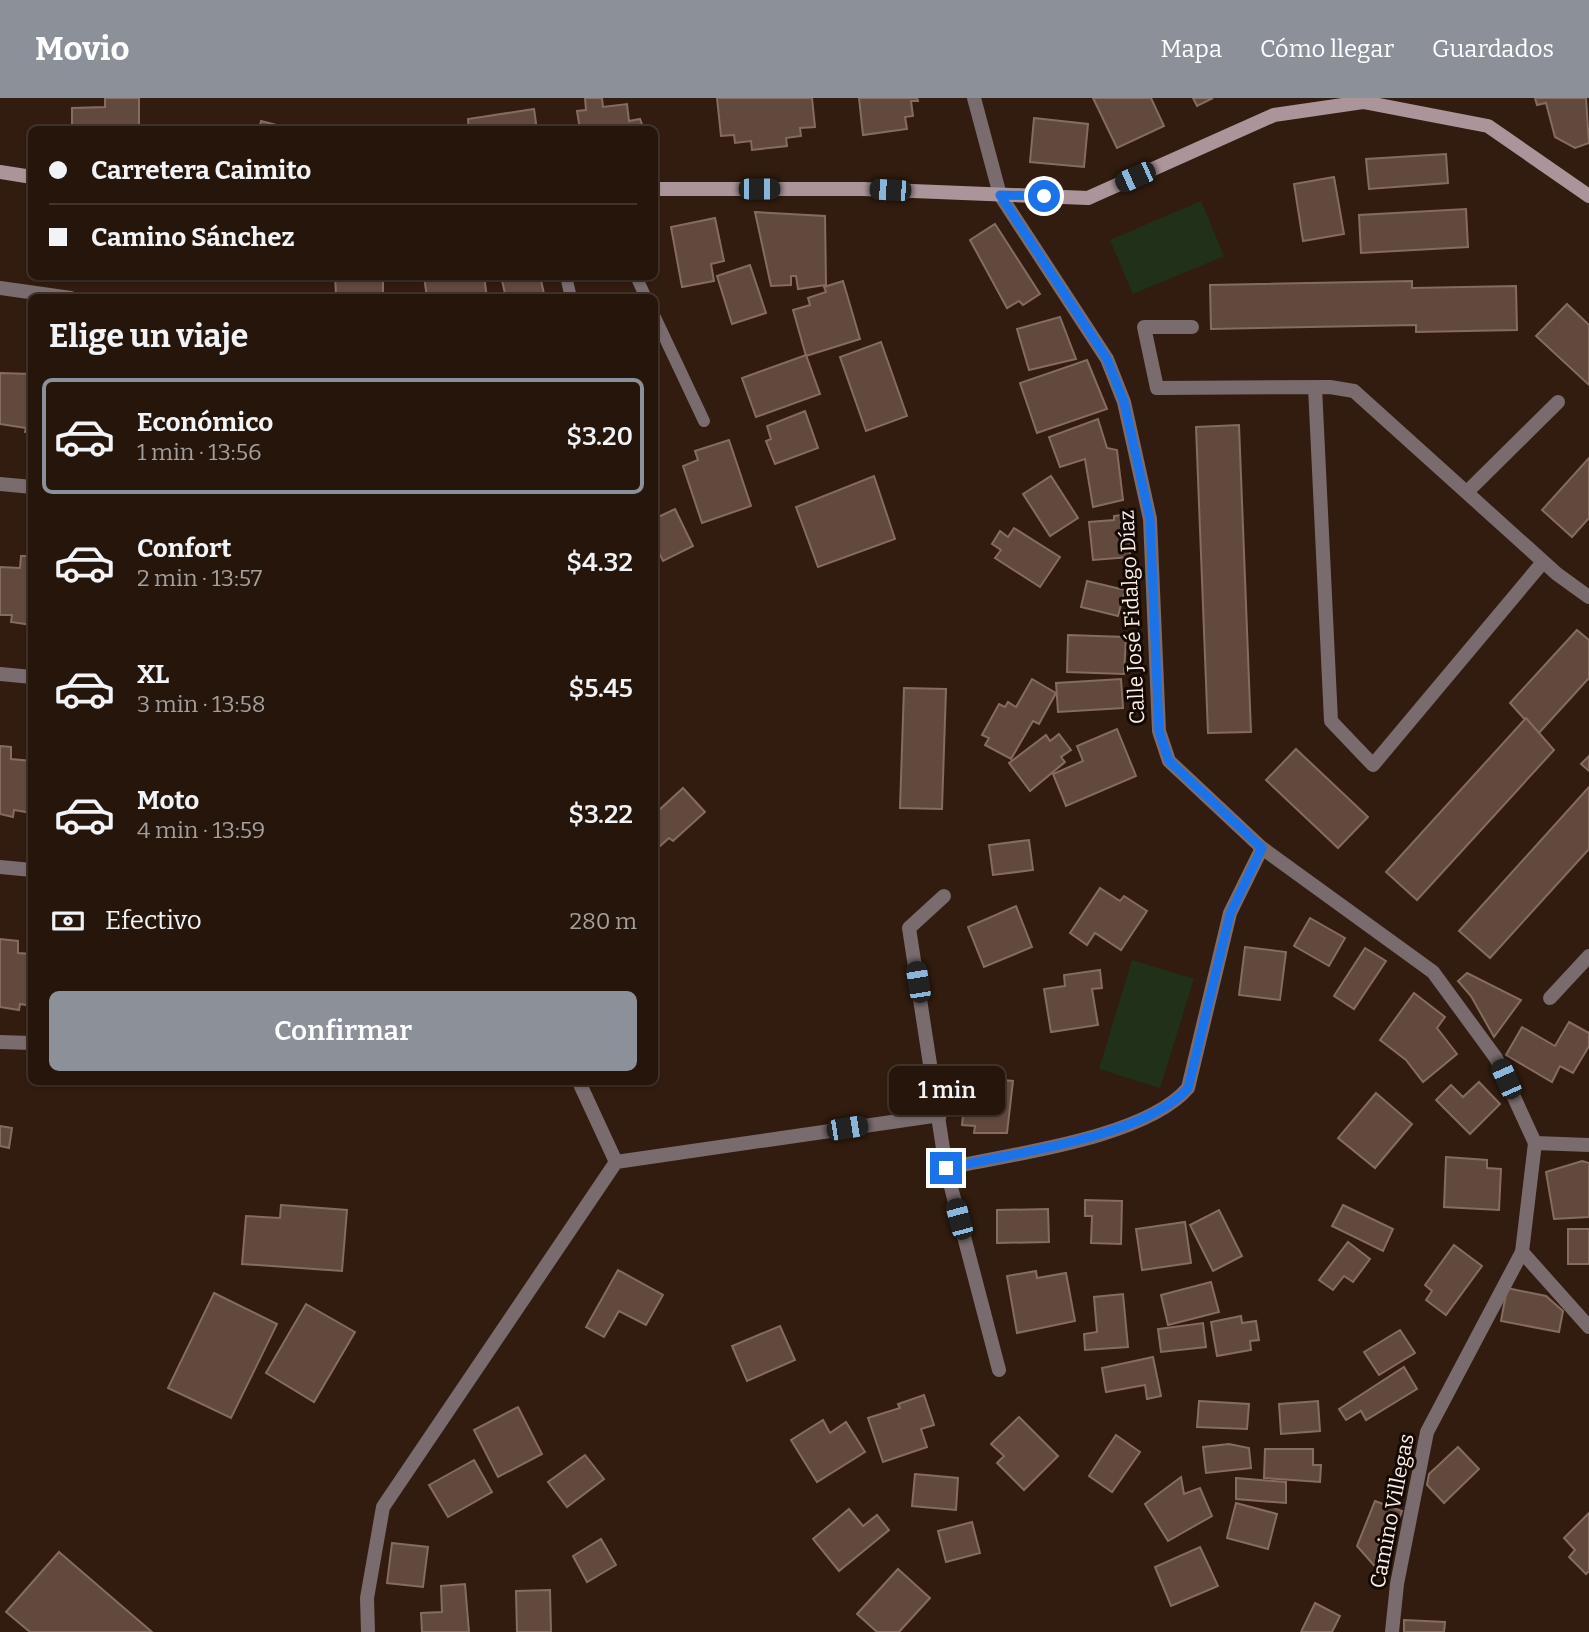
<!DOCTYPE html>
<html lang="es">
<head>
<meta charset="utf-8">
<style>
	body { margin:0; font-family:Bitter,serif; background:#2d1e14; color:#f1f3f6; height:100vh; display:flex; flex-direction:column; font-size:26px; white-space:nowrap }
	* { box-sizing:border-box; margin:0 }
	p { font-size:23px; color:#a39f9d }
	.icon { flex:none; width:38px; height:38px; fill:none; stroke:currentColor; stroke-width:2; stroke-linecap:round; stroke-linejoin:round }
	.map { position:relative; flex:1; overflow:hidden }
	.drawer { position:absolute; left:28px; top:196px; width:630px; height:791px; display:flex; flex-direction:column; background:#25150b; border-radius:10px; box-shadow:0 2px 5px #0004,0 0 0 2px #42342c }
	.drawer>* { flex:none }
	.hud { position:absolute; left:28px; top:28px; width:630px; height:154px; border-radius:10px; box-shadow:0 2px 5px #0004,0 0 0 2px #42342c; display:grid; align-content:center; height:154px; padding:0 21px; background:#25150b }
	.end { position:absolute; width:32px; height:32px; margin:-16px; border:9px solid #1a73e8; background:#fff; box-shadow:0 0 0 4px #fff }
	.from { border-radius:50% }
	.bubble { position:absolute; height:49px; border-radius:10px; background:#25150b; box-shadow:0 2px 5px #0004,0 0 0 2px #42342c; font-size:23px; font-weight:600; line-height:49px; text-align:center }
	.car { position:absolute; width:21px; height:42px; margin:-21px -10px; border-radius:9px; box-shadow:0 0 5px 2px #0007; background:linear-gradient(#222 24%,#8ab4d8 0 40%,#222 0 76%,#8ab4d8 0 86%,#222 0) }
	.hud b { display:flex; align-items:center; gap:24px; height:66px; font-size:26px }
	.hud b+b { border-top:2px solid #42342c }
	.hud i { width:18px; height:18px; background:#f1f3f6 }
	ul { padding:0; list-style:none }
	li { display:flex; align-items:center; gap:21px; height:116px; margin:0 14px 10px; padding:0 7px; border:4px solid transparent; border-radius:10px }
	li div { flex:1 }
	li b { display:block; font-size:26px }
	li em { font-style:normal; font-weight:600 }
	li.selected { border-color:#8c9099 }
	li>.icon { width:63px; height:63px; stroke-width:1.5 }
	h2 { padding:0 21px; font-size:32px; line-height:84px }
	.pay { display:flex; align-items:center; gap:18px; height:77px; padding:0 21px; font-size:26px }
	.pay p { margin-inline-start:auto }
	.button { display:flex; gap:14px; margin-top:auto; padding:14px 21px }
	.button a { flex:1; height:80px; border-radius:10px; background:#8c9099; color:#fff; font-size:28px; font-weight:600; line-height:80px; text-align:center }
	header { display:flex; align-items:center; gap:42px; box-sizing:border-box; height:98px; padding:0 35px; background:#8c9099; color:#fff }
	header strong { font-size:33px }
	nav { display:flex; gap:38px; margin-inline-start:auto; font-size:24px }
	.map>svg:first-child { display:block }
</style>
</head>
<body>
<header>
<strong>Movio</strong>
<nav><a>Mapa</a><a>Cómo llegar</a><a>Guardados</a></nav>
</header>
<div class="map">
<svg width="1589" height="1534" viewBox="0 0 1589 1534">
	<rect width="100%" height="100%" fill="#311c0f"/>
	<g fill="#213119">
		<path d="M 1201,103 L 1224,158 L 1133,196 L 1110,142 Z"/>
		<path d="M 1132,862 L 1194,881 L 1160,990 L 1099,971 Z"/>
	</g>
	<g fill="#62493e" stroke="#866b5f" stroke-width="2">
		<path d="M 105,0 L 139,0 L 139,32 L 72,32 L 72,10 L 105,9 Z"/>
		<path d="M 585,0 L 602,0 L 603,9 L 627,6 L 629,23 L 640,21 L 644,32 L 580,32 L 577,13 L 586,12 Z"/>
		<path d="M 717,0 L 812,0 L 815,29 L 800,30 L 801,38 L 786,40 L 787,48 L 752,52 L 751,43 L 735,45 L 734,37 L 721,38 Z"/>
		<path d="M 859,0 L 917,0 L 918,3 L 911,3 L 913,18 L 905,19 L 907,31 L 863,37 Z"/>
		<path d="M 1093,0 L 1151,0 L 1164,28 L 1117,50 Z"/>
		<path d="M 1193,0 L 1213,0 L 1197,8 Z"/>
		<path d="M 1535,0 L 1586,0 L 1589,45 L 1575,50 L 1555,39 L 1546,5 L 1537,7 Z"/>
		<path d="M 534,11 L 537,32 L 469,32 L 468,21 Z"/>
		<path d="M 1034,20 L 1088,26 L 1084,69 L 1030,64 Z"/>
		<path d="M 261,23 L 296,32 L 259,32 Z"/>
		<path d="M 1446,56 L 1448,85 L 1369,91 L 1366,61 Z"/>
		<path d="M 1334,79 L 1344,136 L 1303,143 L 1294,86 Z"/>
		<path d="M 1466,111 L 1468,149 L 1361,155 L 1359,117 Z"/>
		<path d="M 755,114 L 825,118 L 826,187 L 798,191 L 796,178 L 791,178 L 791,187 L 771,188 Z"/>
		<path d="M 715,120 L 724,163 L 711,166 L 714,183 L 682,189 L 671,129 Z"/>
		<path d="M 995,126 L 1040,196 L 1023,207 L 1019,203 L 1007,210 L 970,142 Z"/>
		<path d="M 750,167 L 766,215 L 732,226 L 717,178 Z"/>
		<path d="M 335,178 L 383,178 L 383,200 L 336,196 Z"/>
		<path d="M 424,178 L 484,178 L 487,200 L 427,200 Z"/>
		<path d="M 501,178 L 540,178 L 545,200 L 506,200 Z"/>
		<path d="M 843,183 L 860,241 L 806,258 L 793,212 L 810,207 L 808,200 L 826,194 L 824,189 Z"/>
		<path d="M 1412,183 L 1412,190 L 1516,188 L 1517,232 L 1416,234 L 1416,227 L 1211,231 L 1210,187 Z"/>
		<path d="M 1567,206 L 1589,227 L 1589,287 L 1536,238 Z"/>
		<path d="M 1060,219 L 1076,261 L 1029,272 L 1017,231 Z"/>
		<path d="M 881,244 L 907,318 L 866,333 L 840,259 Z"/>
		<path d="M 806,257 L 820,296 L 756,319 L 742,280 Z"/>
		<path d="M 1087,262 L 1107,311 L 1037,335 L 1020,285 Z"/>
		<path d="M 0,275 L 32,276 L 32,335 L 25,334 L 26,330 L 0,326 Z"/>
		<path d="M 805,313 L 818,350 L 775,366 L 766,343 L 771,341 L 767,328 Z"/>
		<path d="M 1098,321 L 1107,350 L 1117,352 L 1123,402 L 1093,409 L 1085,361 L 1060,369 L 1049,339 Z"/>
		<path d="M 1239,327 L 1251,634 L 1208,635 L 1196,329 Z"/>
		<path d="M 729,342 L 751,408 L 702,425 L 683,368 L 698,362 L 695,353 Z"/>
		<path d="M 1589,360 L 1589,420 L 1572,439 L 1542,412 Z"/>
		<path d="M 874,378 L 895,441 L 818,469 L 796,409 Z"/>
		<path d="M 1051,378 L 1078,420 L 1050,438 L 1023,396 Z"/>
		<path d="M 675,411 L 693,448 L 663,463 L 654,445 L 654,421 Z"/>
		<path d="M 1128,416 L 1130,459 L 1093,462 L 1089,424 L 1114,422 L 1114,418 Z"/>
		<path d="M 1014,430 L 1060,459 L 1040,489 L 995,460 L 1001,452 L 992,446 L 1000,433 L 1008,439 Z"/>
		<path d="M 21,458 L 32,458 L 32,527 L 11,524 L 12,517 L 0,517 L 0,469 L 20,470 Z"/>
		<path d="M 1087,483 L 1125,492 L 1118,518 L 1081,509 Z"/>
		<path d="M 1577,532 L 1589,542 L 1589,580 L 1538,636 L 1510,605 Z"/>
		<path d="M 1068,537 L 1126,539 L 1124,576 L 1067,574 Z"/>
		<path d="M 1032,581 L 1056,595 L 1039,626 L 1033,623 L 1011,661 L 985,647 L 989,640 L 982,637 L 999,606 L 1005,609 L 1008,604 L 1016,609 Z"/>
		<path d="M 1121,581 L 1123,610 L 1058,614 L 1056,585 Z"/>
		<path d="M 904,590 L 946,591 L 942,711 L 900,710 Z"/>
		<path d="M 1526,620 L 1554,652 L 1417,802 L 1386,774 Z"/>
		<path d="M 1117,631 L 1136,678 L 1066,708 L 1053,676 L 1083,663 L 1077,648 Z"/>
		<path d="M 1059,636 L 1071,652 L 1061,659 L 1065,664 L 1030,693 L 1009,665 L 1046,637 L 1050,643 Z"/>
		<path d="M 0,648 L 11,649 L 11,661 L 32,663 L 32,715 L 14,712 L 13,719 L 0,716 Z"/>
		<path d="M 1296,651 L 1368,719 L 1338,750 L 1266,682 Z"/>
		<path d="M 1589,658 L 1589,673 L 1581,666 Z"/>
		<path d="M 1589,689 L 1589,751 L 1490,860 L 1459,833 Z"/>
		<path d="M 683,690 L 705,714 L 673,743 L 669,740 L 659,749 L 654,743 L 654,707 L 659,712 Z"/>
		<path d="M 1029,742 L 1033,772 L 993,777 L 989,747 Z"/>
		<path d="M 1100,790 L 1120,803 L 1124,798 L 1147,813 L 1121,852 L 1095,835 L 1087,847 L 1070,835 Z"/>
		<path d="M 1016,808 L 1032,849 L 984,869 L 968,829 Z"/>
		<path d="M 1310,820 L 1345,840 L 1329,868 L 1294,848 Z"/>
		<path d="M 0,841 L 18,843 L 18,855 L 32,856 L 32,908 L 20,906 L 19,912 L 0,909 Z"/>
		<path d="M 1245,849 L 1286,854 L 1280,902 L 1239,897 Z"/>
		<path d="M 1365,850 L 1386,863 L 1354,911 L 1334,898 Z"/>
		<path d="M 1100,872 L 1102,890 L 1092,891 L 1098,927 L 1051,934 L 1044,891 L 1065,888 L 1064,877 Z"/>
		<path d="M 1467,875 L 1521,902 L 1494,939 L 1471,898 L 1458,883 Z"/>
		<path d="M 1414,895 L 1445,919 L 1437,930 L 1457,956 L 1423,984 L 1406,962 L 1380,942 Z"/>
		<path d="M 1569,924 L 1589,935 L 1589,948 L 1573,975 L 1560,968 L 1552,984 L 1506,957 L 1522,929 L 1555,948 Z"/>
		<path d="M 967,979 L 1013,983 L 1007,1035 L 974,1035 L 975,1028 L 962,1027 Z"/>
		<path d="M 1479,984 L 1500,1006 L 1470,1036 L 1436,1002 L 1451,987 L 1463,999 Z"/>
		<path d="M 1376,995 L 1412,1026 L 1375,1070 L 1338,1040 Z"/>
		<path d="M 0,1028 L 12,1030 L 9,1050 L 0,1048 Z"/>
		<path d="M 1446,1059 L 1487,1062 L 1487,1070 L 1501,1071 L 1499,1112 L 1444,1109 Z"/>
		<path d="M 1582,1063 L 1589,1065 L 1589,1119 L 1554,1121 L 1546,1074 Z"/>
		<path d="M 1085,1102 L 1122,1103 L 1121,1146 L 1091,1145 L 1092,1118 L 1085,1118 Z"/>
		<path d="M 281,1107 L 347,1112 L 342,1173 L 242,1166 L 246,1118 L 280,1120 Z"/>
		<path d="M 1343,1107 L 1393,1131 L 1383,1153 L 1332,1128 Z"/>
		<path d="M 1048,1111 L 1049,1144 L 997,1145 L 997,1112 Z"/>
		<path d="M 1219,1112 L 1242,1158 L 1213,1173 L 1190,1127 Z"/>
		<path d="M 1185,1124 L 1191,1165 L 1142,1172 L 1136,1131 Z"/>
		<rect x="1568" y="1131" width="21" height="35"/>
		<path d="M 1348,1144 L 1370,1161 L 1353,1184 L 1344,1178 L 1333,1192 L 1319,1182 Z"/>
		<path d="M 1454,1147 L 1482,1168 L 1446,1217 L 1426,1202 L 1432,1193 L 1425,1187 Z"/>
		<path d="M 618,1172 L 663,1197 L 646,1227 L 619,1213 L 604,1239 L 586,1229 Z"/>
		<path d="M 1036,1173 L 1037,1180 L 1066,1175 L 1075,1223 L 1017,1235 L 1007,1178 Z"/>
		<path d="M 1211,1184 L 1219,1214 L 1168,1227 L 1161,1197 Z"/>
		<path d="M 1507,1190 L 1546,1198 L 1563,1213 L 1559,1234 L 1501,1223 Z"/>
		<path d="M 214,1195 L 277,1226 L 231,1320 L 168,1290 Z"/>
		<path d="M 1123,1196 L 1128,1249 L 1085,1252 L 1084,1236 L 1097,1234 L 1094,1199 Z"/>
		<path d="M 306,1206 L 355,1234 L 314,1304 L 266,1275 Z"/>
		<path d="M 1241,1218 L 1242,1225 L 1256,1223 L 1259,1242 L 1250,1243 L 1251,1252 L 1217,1258 L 1211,1224 Z"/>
		<path d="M 1203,1225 L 1206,1249 L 1161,1254 L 1158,1231 Z"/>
		<path d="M 780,1228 L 795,1262 L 747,1283 L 732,1248 Z"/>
		<path d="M 1400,1232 L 1415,1255 L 1379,1277 L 1364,1254 Z"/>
		<path d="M 1153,1259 L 1161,1298 L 1147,1301 L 1145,1287 L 1106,1294 L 1102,1270 Z"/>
		<path d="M 1404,1269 L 1417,1291 L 1366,1322 L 1361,1313 L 1346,1322 L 1339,1311 Z"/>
		<path d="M 924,1297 L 934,1327 L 921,1331 L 927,1349 L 883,1364 L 868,1320 L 900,1310 L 898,1306 Z"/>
		<path d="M 1199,1303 L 1249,1306 L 1247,1331 L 1197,1329 Z"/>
		<path d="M 1318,1303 L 1320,1333 L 1281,1336 L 1279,1306 Z"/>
		<path d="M 518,1309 L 542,1356 L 498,1379 L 474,1332 Z"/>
		<path d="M 1019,1319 L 1058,1358 L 1024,1392 L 997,1365 L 1004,1358 L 991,1346 Z"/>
		<path d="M 823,1322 L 830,1335 L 846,1324 L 865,1354 L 817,1384 L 791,1342 Z"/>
		<path d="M 1116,1337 L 1140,1354 L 1112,1394 L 1089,1378 Z"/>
		<path d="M 1229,1346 L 1249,1350 L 1251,1370 L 1206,1375 L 1203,1349 Z"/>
		<path d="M 1458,1349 L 1479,1371 L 1444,1405 L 1427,1387 L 1429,1376 Z"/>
		<path d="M 1265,1351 L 1313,1351 L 1313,1367 L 1321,1367 L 1320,1384 L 1264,1380 Z"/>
		<path d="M 585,1357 L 604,1381 L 567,1409 L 548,1384 Z"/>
		<path d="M 474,1362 L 492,1394 L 448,1419 L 429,1387 Z"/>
		<path d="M 915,1376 L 958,1380 L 956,1412 L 912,1408 Z"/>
		<path d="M 1181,1379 L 1184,1396 L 1200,1390 L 1212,1418 L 1168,1443 L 1145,1406 Z"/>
		<path d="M 1236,1380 L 1286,1384 L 1286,1405 L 1236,1401 Z"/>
		<path d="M 1375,1403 L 1402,1413 L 1379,1473 L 1357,1448 Z"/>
		<path d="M 1236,1405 L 1277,1416 L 1268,1451 L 1227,1440 Z"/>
		<path d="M 849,1411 L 863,1428 L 877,1417 L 889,1432 L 839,1473 L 813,1441 Z"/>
		<path d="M 1589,1415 L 1589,1473 L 1586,1476 L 1569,1459 L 1575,1452 L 1564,1440 Z"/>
		<path d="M 972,1424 L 980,1455 L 946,1464 L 938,1433 Z"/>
		<path d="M 601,1441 L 616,1467 L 587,1484 L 573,1458 Z"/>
		<path d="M 392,1445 L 428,1449 L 423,1489 L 387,1485 Z"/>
		<path d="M 1200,1449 L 1218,1488 L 1171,1508 L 1155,1469 Z"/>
		<path d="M 59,1454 L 152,1534 L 30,1534 L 6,1514 Z"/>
		<path d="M 898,1471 L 930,1500 L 899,1534 L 877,1534 L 857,1516 Z"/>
		<path d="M 465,1486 L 469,1534 L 422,1534 L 421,1515 L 442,1514 L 441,1488 Z"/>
		<path d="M 550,1492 L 551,1534 L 517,1534 L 516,1493 Z"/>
		<path d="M 1315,1505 L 1340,1518 L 1332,1534 L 1301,1534 Z"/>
		<path d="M 1404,1522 L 1445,1524 L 1444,1534 L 1404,1534 Z"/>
	</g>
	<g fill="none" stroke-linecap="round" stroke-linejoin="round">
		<g stroke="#796b6e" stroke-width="12">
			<path d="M 566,178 L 571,200"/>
			<path d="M 636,178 L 646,200"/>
			<path d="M 654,217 L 704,323"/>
		</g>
		<g stroke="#796b6e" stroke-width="14">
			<path d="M 974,0 L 1000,97 L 1107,261 L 1124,304 L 1150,421 L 1159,633 L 1169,663 L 1262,750 L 1433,874 L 1496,960 L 1535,1045 L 1522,1154 L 1589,1229"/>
			<path d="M 0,190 L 71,200"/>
			<path d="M 1192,229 L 1144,229 L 1157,290 L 1330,289 L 1354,293 L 1557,476 L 1589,499"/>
			<path d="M 1315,289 L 1331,623 L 1373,667 L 1543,464"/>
			<path d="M 0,386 L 32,389"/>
			<path d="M 1467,394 L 1558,304"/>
			<path d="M 0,576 L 32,579"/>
			<path d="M 0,769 L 32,772"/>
			<path d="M 944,798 L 909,830 L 946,1070 L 999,1272"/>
			<path d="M 1550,900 L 1589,858"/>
			<path d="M 0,944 L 32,945"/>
			<path d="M 579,984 L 616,1064"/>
			<path d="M 1535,1045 L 1589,1047"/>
			<path d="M 946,1070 C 1012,1056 1145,1040 1188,990 L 1230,815 L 1262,750"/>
			<path d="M 368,1534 L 367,1500 L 383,1409 L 616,1064 L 940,1017"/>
			<path d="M 1392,1534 L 1397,1486 L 1427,1334 L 1522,1154"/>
		</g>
		<g stroke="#ab959a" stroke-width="14">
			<path d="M 0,74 L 32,79"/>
			<path d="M 654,91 L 863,91 L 1088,100 L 1274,17 L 1363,4 L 1488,28 L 1589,98"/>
		</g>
	</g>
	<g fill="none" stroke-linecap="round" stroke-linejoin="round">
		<path stroke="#1a73e8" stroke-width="9" d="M 946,1070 C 1011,1056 1145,1039 1188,990 L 1230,816 L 1262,750 L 1169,663 L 1159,633 L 1150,421 L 1124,304 L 1107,261 L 1000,97 L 1044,98"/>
	</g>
	<g text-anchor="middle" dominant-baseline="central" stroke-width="6" stroke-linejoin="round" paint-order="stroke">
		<g font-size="21" fill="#fcede5" stroke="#120905">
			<text transform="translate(1132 519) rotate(-93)">Calle José Fidalgo Díaz</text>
			<text transform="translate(1392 1413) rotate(-79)">Camino Villegas</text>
		</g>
	</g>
</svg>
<i class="end from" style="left:1044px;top:98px"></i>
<i class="end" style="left:946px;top:1070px"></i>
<div class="bubble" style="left:889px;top:968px;width:116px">1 min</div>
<i class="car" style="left:1135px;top:79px;rotate:246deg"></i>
<i class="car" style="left:759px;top:91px;rotate:90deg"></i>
<i class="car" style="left:890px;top:92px;rotate:273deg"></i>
<i class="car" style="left:918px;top:884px;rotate:351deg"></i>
<i class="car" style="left:1506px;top:981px;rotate:336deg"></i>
<i class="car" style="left:847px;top:1030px;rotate:81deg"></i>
<i class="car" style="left:959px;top:1121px;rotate:345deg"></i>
<div class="hud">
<b><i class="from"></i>Carretera Caimito</b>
<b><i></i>Camino Sánchez</b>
</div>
<section class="drawer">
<h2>Elige un viaje</h2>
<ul>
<li class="selected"><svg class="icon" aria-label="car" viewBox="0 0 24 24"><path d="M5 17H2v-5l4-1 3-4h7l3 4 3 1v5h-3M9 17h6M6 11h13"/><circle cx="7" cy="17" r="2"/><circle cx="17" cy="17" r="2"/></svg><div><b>Económico</b><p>1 min · 13:56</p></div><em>$3.20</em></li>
<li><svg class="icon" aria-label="car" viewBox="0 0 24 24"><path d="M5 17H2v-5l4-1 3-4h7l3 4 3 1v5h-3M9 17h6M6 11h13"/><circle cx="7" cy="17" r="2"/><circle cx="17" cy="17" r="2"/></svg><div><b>Confort</b><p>2 min · 13:57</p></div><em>$4.32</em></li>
<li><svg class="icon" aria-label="car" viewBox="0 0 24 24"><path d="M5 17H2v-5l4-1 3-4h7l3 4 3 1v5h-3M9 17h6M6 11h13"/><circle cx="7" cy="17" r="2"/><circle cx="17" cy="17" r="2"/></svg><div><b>XL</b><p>3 min · 13:58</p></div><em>$5.45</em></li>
<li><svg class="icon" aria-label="car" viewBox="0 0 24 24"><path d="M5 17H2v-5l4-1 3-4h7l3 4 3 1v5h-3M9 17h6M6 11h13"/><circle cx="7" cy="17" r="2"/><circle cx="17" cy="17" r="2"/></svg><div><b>Moto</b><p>4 min · 13:59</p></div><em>$3.22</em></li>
</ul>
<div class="pay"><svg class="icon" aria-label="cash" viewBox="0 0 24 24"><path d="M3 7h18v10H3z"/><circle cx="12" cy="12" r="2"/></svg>Efectivo<p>280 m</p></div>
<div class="button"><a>Confirmar</a></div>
</section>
</div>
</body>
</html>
